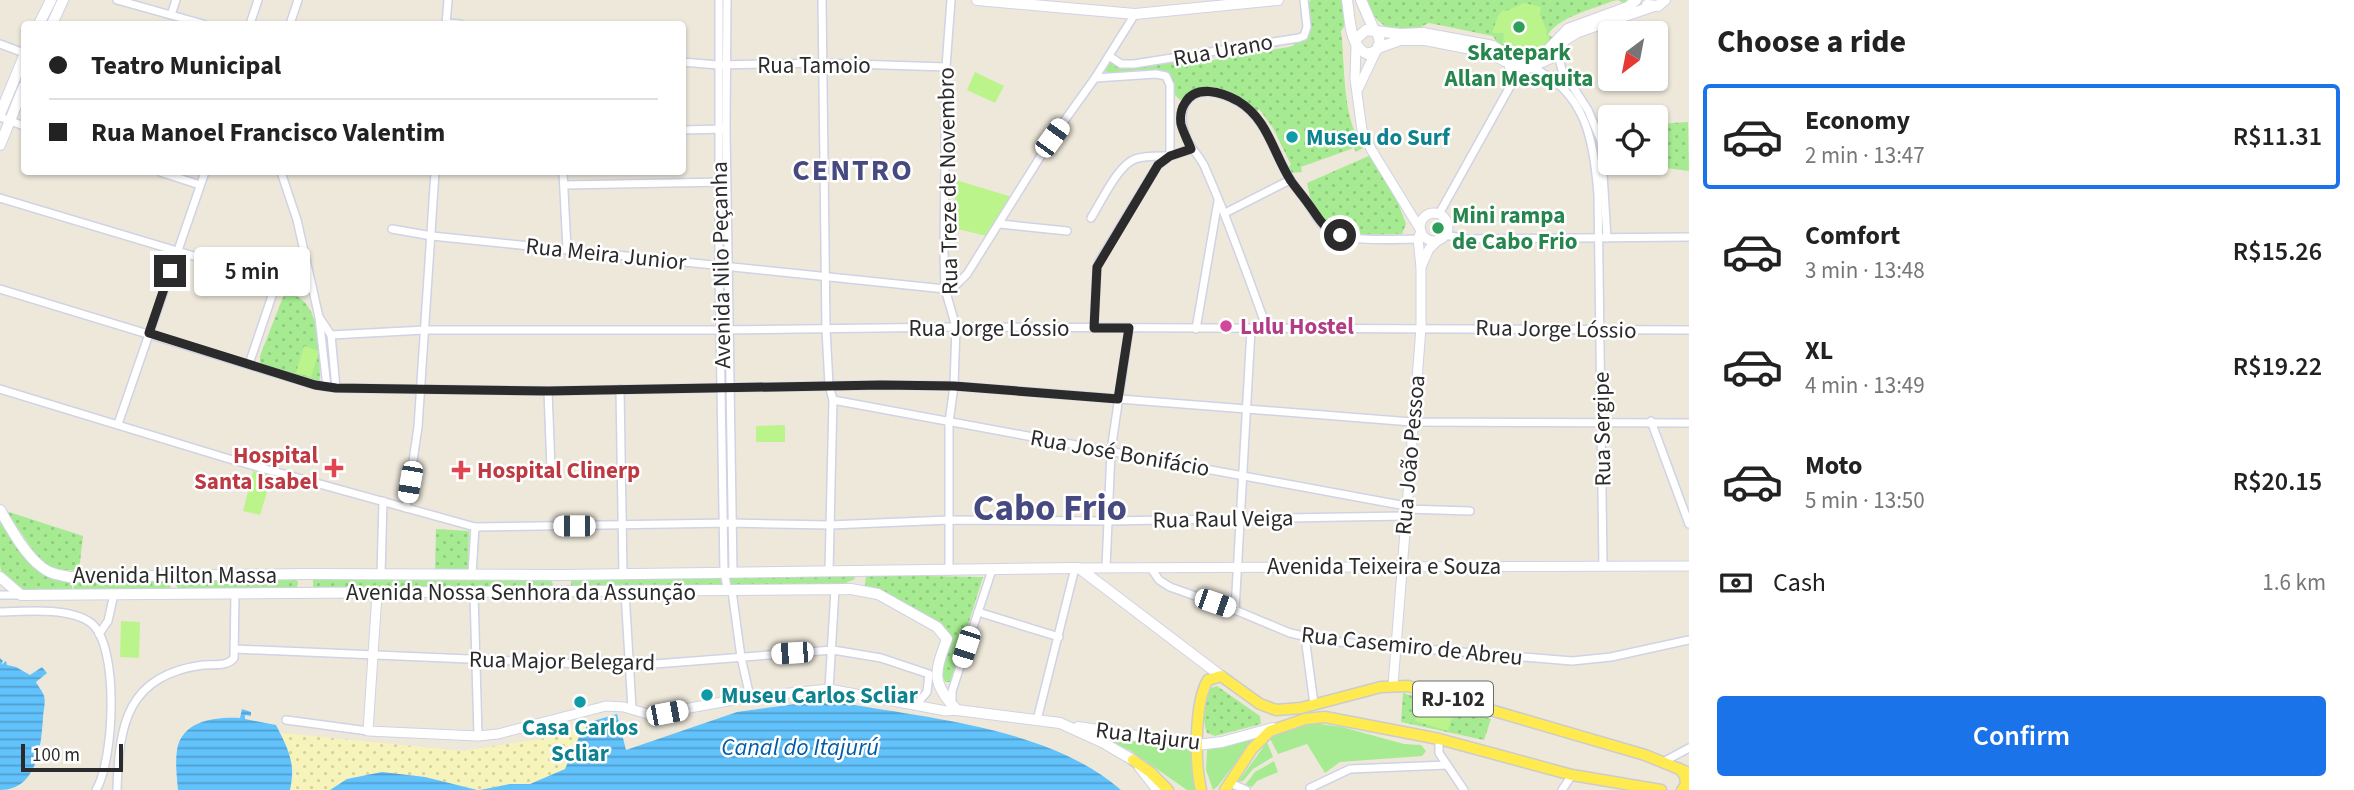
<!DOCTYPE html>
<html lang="en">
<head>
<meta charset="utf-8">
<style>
	body { margin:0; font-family:"Source Sans 3",sans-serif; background:#f2f2f2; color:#222; height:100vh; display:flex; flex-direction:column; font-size:26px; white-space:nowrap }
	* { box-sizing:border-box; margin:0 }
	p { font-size:23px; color:#767676 }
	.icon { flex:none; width:38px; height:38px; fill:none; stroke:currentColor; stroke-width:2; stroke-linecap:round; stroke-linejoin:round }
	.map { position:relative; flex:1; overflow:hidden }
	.side { display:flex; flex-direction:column; background:#fff; width:665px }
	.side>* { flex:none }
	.hud { position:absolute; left:21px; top:21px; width:665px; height:154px; border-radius:7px; box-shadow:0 2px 5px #0004; display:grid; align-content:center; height:154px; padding:0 28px; background:#fff }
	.needle { width:46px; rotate:212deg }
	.tools { position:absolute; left:1598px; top:21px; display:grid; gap:14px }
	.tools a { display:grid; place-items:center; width:70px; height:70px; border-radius:7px; background:#fff; box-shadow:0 2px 5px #0004; font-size:35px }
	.scale { position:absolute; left:21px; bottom:18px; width:102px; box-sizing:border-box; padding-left:7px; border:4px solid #2b2b2b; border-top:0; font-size:19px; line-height:24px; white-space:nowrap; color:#2b2b2b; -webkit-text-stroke:5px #fff; paint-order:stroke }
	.end { position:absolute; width:32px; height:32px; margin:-16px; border:9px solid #2b2b2b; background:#fff; box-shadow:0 0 0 4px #fff }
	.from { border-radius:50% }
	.bubble { position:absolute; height:49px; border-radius:7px; background:#fff; box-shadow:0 2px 5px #0004; font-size:23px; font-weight:600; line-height:49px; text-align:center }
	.car { position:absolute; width:21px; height:42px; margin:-21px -10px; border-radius:9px; box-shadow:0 0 5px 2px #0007; background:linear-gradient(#fff 24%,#345 0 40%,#fff 0 76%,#345 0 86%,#fff 0) }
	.hud b { display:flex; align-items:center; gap:24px; height:66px; font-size:26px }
	.hud b+b { border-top:2px solid #e0e0e0 }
	.hud i { width:18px; height:18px; background:#222 }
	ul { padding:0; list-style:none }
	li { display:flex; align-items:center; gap:21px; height:105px; margin:0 14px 10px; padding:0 14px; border:4px solid transparent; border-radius:7px }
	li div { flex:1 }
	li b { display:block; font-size:26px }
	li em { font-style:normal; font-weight:600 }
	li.selected { border-color:#1a73e8 }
	li>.icon { width:63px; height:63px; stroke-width:1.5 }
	h2 { padding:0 28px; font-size:32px; line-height:84px }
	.pay { display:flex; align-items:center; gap:18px; height:77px; padding:0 28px; font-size:26px }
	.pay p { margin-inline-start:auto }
	.cta { display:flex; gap:14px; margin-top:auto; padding:14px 28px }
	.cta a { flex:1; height:80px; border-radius:7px; background:#1a73e8; color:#fff; font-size:28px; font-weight:600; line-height:80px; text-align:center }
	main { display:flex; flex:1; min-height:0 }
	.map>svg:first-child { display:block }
</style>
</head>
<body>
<main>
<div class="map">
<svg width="1689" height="790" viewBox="0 0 1689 790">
	<defs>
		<pattern id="sand-dots" width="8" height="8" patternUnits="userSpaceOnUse" patternTransform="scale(1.75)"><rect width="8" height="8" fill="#f7f4bb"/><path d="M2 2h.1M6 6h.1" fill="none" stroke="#d4d1a1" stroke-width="1.8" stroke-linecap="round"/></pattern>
		<pattern id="park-dots" width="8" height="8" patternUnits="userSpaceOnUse" patternTransform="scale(1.75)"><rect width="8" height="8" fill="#a6eb92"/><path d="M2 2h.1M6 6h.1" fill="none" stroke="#8fca7e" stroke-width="1.8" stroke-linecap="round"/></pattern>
		<pattern id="water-rules" width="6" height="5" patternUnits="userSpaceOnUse" patternTransform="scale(1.75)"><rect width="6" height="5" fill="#62c2fc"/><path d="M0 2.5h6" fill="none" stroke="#519ecc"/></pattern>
	</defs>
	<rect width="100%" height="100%" fill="#eee8db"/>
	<g fill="#a6eb92">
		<path d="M 1305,722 L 1342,727 L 1404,744 L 1421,745 L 1426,751 L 1422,756 L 1340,762 L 1325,773 L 1307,744 L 1278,754 L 1268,735 Z"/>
		<path d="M 1112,733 L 1191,750 L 1200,790 L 1187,790 L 1131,751 L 1098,736 Z"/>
		<path d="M 1257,734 L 1218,786 L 1213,790 L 1206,770 L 1207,750 Z"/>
		<path d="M 1267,742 L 1273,757 L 1253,769 L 1243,781 L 1238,782 Z"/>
		<path d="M 1274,761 L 1278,772 L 1257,781 L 1252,787 L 1245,785 L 1255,772 Z"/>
	</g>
	<path fill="url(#sand-dots)" d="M 590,722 L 579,737 L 566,769 L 530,784 L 510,784 L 480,790 L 425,777 L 382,772 L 347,779 L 330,790 L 290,790 L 294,771 L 281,733 L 462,751 L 547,738 Z"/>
	<g fill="url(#park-dots)">
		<path d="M 1311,0 L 1343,0 L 1347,22 L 1341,31 C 1345,58 1342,128 1364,143 L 1363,148 L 1356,152 L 1354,148 L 1301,167 L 1302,172 L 1290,173 L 1287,167 L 1291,165 L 1273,128 L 1259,109 L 1256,113 C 1240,103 1220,84 1200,89 C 1192,91 1187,97 1180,100 L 1174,94 C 1175,59 1132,72 1109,74 L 1105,71 L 1105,66 L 1112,62 L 1183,60 L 1184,65 L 1294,46 L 1293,41 L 1305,38 L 1310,28 L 1308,3 Z"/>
		<path d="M 1365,0 L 1632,0 L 1624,4 L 1618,0 L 1613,1 C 1596,8 1556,18 1548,35 L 1554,37 L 1543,51 L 1528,57 L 1511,54 L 1499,45 L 1493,36 L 1429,23 C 1398,39 1379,30 1365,0 Z"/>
		<path d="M 1688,122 L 1689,171 L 1659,167 L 1656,124 Z"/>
		<path d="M 1371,155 L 1394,192 L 1406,224 L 1402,234 C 1371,234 1334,240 1315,210 C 1310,203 1309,191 1307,183 Z"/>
		<path d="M 287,294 C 322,296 320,356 320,382 L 260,364 L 260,356 L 283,297 Z"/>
		<path d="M 6,511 L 83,536 L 79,571 L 53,569 L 41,562 Z"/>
		<path d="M 0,519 L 37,570 L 72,581 L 72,590 C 48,590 4,598 0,565 C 0,550 0,534 0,519 Z"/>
		<path d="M 436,529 L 469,531 L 468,571 L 435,570 Z"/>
		<path d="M 853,573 L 855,579 L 839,586 L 758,584 L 571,587 L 571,579 Z"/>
		<path d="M 866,575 L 983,577 L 950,682 L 945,682 C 934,659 960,642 942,624 L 876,589 L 865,586 Z"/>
		<path d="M 295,578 L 298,582 L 297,589 L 179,590 L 176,585 L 179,580 Z"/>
		<path d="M 313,578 L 550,579 L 553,584 L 552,587 L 313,589 Z"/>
		<path d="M 168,579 L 171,588 L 169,591 L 74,591 L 73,581 Z"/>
		<path d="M 1217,686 L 1260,716 L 1261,724 L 1215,736 L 1207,733 C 1202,720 1203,702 1208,689 Z"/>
		<path d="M 1403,693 L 1491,719 L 1484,740 L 1401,722 Z"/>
	</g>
	<g fill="#bcf48c">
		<path d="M 1524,3 L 1541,7 L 1540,15 L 1547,31 L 1546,34 L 1550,38 C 1538,56 1519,57 1503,43 L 1504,33 L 1492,33 L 1498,16 L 1503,10 L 1506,11 Z"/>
		<path d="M 975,72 L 1004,86 L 995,103 L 967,90 Z"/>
		<path d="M 956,180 L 1012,197 L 987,236 L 953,228 Z"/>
		<path d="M 304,346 L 319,351 L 311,377 L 296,373 Z"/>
		<path d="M 785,425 L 785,442 L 756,442 L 756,426 Z"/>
		<path d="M 253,471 L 272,476 L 260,515 L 243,511 Z"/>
		<path d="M 121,621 L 140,622 L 139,658 L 120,657 Z"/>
		<path d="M 1420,705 L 1453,714 L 1448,731 L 1415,721 Z"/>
	</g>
	<g fill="url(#water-rules)">
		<path d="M 0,658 L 3,661 L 1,665 L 6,661 L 7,665 L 16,667 L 30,675 L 42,667 L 47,673 L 36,682 C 38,686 43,692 44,696 C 46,702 43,712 43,718 C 41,747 37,790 0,790 Z"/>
		<path d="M 842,703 C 929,718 1052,729 1121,790 L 480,790 L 510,784 L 530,784 L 565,769 L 579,737 L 590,722 L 617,714 L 626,750 L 737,712 L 796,704 Z"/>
		<path d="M 242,709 L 251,712 L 251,716 L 245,715 L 245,719 L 276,725 C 288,749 296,762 290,790 L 178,790 C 177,778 175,763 177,750 C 182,720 216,717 240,718 Z"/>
		<path d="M 382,772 L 425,777 L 477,790 L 330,790 L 347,779 Z"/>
	</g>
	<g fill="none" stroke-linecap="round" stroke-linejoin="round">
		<g stroke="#d0d2e5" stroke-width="10">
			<g id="minor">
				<path d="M 117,0 L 203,24"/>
				<path d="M 719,0 L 719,266 L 724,572 L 727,587 L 732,591 L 741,657 L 750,697"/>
				<path d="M 727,0 L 726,129 L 733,572"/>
				<path d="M 822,0 L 826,329 L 829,385 L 833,400 L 829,571"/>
				<path d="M 171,15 L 176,0"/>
				<path d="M 446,23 L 460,24"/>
				<path d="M 250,24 L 258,0"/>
				<path d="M 290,24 L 298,0"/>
				<path d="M 446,24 L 448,0"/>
				<path d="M 0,44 L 24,53"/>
				<path d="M 1561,46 L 1559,59 L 1562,70 L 1588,110 L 1601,141 L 1607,238"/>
				<path d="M 1109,56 L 1121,64 L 1134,64 L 1299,38 L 1304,36 L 1307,27 L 1304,0"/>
				<path d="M 682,62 L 718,65 L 823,63 L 946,67"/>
				<path d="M 1508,63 L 1512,83"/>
				<path d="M 0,117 L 24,126"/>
				<path d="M 682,130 L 724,129"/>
				<path d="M 160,172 L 200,185"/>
				<path d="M 281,172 L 297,220 L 319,317 L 331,335 L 336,388"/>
				<path d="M 563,172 L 567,249"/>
				<path d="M 564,185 L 724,182"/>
				<path d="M 0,198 L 277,281 L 312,289"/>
				<path d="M 1225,213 L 1290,180"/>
				<path d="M 1439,214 L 1512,83 L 1531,67 C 1586,91 1594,141 1598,195 L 1603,566"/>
				<path d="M 1091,218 C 1101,202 1118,165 1135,159 C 1147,155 1158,156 1170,156 L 1170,85 L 1166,76 L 1156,74 L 1095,78"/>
				<path d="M 1000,224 L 1067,231"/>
				<path d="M 392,229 L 432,236 L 945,289 L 955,286 L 967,274 L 1052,138 L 1095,78 L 1135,14"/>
				<path d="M 1445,235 L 1466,239 L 1689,237"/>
				<path d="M 0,289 L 315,385 L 336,388 L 548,391 L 882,385 L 954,386 L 1412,422 L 1689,423"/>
				<path d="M 319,317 L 327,387"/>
				<path d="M 1094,328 L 1097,267 L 1100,260 L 1158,165 L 1170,156 L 1191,149"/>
				<path d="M 1196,329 L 1218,201"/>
				<path d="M 1267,329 C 1248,276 1229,222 1206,170 C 1202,158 1192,151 1187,139 C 1170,96 1201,80 1237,101 C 1267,118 1273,152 1290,179 C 1295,188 1303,196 1309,205 C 1315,214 1319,223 1328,230 C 1348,243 1394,239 1418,239"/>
				<path d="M 331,335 L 425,330 L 721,330 L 956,327 L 1689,330"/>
				<path d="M 249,364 L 277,281"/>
				<path d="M 0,389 L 226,458 L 475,527 L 731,523 L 830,525 L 949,520 L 1108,521 L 1405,516"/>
				<path d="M 620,389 L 623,574"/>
				<path d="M 548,391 L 551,469"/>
				<path d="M 833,400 L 1406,506"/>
				<path d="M 1651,421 L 1689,524"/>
				<path d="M 118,424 L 205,172"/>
				<path d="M 406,508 L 418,427 L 435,172"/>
				<path d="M 1406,509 L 1470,511"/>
				<path d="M 1106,568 L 1111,451 L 1129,328"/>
				<path d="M 1151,568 L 1159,580 L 1170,587 L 1235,610 L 1290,633 L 1326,641 L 1572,661 L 1611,657 L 1689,640"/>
				<path d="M 949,571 L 949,422 L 954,386 L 956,327 L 945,289 L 944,252 L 946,67 L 951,0"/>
				<path d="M 472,574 L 475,527"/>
				<path d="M 381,575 L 383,501"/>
				<path d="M 625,592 L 632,709"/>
				<path d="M 474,593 L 478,736"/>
				<path d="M 0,595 L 20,595"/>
				<path d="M 1235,610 L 1251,330"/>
				<path d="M 0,612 C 24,611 71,607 91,623 C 120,646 114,761 96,790"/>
				<path d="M 978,612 L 1059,637"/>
				<path d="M 99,634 L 108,621 L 114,594"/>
				<path d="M 1305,637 L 1314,704"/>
				<path d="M 235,649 L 629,666 L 833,650 L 881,658 L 929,674 L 927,692 L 915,706"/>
				<path d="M 829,689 L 835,589"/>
				<path d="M 952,703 L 952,691 L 992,570"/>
				<path d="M 286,720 L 368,731"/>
				<path d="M 1037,720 L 1075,568"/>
				<path d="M 1439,739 L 1439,753 L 1464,790"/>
				<path d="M 1663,762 L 1689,748"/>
				<path d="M 1230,783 L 1246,790"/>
				<path d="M 1310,788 L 1350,769 L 1447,765"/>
				<path d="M 117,790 C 119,724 127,675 203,665 C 214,664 227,667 234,658 L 235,594"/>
				<path d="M 1562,790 L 1572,775"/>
			</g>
		</g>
		<g stroke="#d0d2e5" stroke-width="11">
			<g id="tertiary">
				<path d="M 1356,46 L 1355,79 L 1362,130 L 1371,149 L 1420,229"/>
				<path d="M 1358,89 L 1376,51"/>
				<circle cx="1434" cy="227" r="14"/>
				<path d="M 1421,267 L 1429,249 L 1438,240"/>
				<path d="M 1079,568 L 1689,566"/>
				<path d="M 377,594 L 368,731 L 478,736 L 498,734 L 606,706 L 624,707 L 651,715 L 750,697 L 829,689 L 946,711 L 957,710"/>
				<path d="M 1393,685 L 1421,328 L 1421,267 L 1418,239 L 1421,231"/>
				<path d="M 1139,767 L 1157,790"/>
			</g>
		</g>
		<g stroke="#d0d2e5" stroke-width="12">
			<g id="secondary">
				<path d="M 977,0 L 1135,14 L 1278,0"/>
				<path d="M 1347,0 C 1350,18 1349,46 1367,54 L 1376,51 L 1380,42 L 1377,32"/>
				<path d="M 1361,0 L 1374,30"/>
				<path d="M 1647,5 L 1658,6 L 1665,0"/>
				<path d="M 39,24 L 51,0"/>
				<path d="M 52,24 L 63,0"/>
				<path d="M 1356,39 L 1366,30 L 1401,34 L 1423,33 L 1493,46 L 1511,57 L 1521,60 L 1530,60 L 1543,55 L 1568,29 L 1628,7 L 1636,0"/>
				<path d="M 1378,48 L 1400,40 L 1425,40 L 1487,52 L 1515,66 L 1531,67 L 1551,58 L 1565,40 L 1578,32 L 1654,6"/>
				<path d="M 0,114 L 24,56"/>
				<path d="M 0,145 L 24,86"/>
				<path d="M 0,510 C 11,529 25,555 43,568 C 50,574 60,575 69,577 L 305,574 L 560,575 L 1075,568 L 1079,568 L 1221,676"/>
				<path d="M 0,577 L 21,595 L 851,589 L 878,594 L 937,627 L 947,639 C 935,672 930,682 957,710 L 1060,723 L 1102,742 L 1133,760"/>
				<path d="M 1078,727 L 1197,745 L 1222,742 L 1273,728"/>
			</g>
		</g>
		<g stroke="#ccc" stroke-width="13">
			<g id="primary">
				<path d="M 1133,760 L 1150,772 L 1168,790"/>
				<path d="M 1680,769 L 1685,776 L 1686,785 L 1682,790"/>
				<path d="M 1201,790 C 1195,764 1194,703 1208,680 L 1221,676 L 1260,704 L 1276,710 L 1301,708 L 1381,687 L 1408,686 L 1645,755 L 1689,773"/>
				<path d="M 1225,790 L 1252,749 L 1270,731 L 1305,719 L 1325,717 L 1439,739 L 1572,775 L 1661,790"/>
			</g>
		</g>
		<use href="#minor" stroke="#fff" stroke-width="7"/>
		<use href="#tertiary" stroke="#fff" stroke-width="9"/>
		<use href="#secondary" stroke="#fff" stroke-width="10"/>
		<use href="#primary" stroke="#ffea50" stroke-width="10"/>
	</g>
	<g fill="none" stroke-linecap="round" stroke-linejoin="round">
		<path stroke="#2b2b2b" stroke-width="9" d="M 170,271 L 149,333 L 315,385 L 336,388 L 548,391 L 882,385 L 954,386 L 1118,399 L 1129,328 L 1094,328 L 1097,267 L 1158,165 L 1170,156 L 1191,149 C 1188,141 1183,132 1181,124 C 1180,117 1181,109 1185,103 C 1196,84 1222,92 1238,101 C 1268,119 1273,153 1291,181 C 1296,188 1302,195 1307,202 C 1318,216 1322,229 1340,235"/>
	</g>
	<g fill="#2e9e5b" stroke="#fff" stroke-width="2.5">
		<circle cx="1519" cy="27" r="7"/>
		<circle cx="1438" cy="228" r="7"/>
	</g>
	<g fill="#0f9aa8" stroke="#fff" stroke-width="2.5">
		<circle cx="1292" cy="137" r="7"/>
		<circle cx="707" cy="695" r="7"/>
		<circle cx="580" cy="702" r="7"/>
	</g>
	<circle fill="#d1479c" stroke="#fff" stroke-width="2.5" cx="1226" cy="326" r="7"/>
	<g fill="#e0444e" stroke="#fff" stroke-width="2.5">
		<path d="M330.5 457.5h7v7h7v7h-7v7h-7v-7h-7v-7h7z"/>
		<path d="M457.5 459.5h7v7h7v7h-7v7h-7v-7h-7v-7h7z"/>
	</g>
	<g text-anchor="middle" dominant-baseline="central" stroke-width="5" stroke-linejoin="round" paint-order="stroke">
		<rect fill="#fff" stroke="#6b6b6b" stroke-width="2" x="1413" y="681.5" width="80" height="35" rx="5"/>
		<g font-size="21" font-weight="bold" fill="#2b2b2b">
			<text x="1453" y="699">RJ-102</text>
		</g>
		<g font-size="23" fill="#2b2b2b" stroke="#fff">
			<text transform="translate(1223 50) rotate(-10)">Rua Urano</text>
			<text x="814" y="65">Rua Tamoio</text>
			<text transform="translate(948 181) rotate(-91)">Rua Treze de Novembro</text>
			<text transform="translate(606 254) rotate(6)">Rua Meira Junior</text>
			<text transform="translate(721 265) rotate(-91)">Avenida Nilo Peçanha</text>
			<text x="989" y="328">Rua Jorge Lóssio</text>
			<text transform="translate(1556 329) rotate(1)">Rua Jorge Lóssio</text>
			<text transform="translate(1602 429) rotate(-91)">Rua Sergipe</text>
			<text transform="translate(1120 453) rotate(10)">Rua José Bonifácio</text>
			<text transform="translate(1410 455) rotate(-85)">Rua João Pessoa</text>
			<text transform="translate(1223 519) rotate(-1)">Rua Raul Veiga</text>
			<text x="1384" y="566">Avenida Teixeira e Souza</text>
			<text x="175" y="575">Avenida Hilton Massa</text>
			<text x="521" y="592">Avenida Nossa Senhora da Assunção</text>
			<text transform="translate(1412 646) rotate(6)">Rua Casemiro de Abreu</text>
			<text transform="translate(562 661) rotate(1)">Rua Major Belegard</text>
			<text transform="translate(1148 736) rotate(7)">Rua Itajuru</text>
		</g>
		<g font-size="23" font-weight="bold" fill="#27864d" stroke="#fff">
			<text x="1519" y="52">Skatepark<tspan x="1519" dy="26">Allan Mesquita</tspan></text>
			<text x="1452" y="215" text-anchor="start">Mini rampa<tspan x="1452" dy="26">de Cabo Frio</tspan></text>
		</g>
		<g font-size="23" font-weight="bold" fill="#0d838f" stroke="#fff" text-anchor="start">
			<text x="1306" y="137">Museu do Surf</text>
			<text x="721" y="695">Museu Carlos Scliar</text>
			<text x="580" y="727" text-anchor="middle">Casa Carlos<tspan x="580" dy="26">Scliar</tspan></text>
		</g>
		<g font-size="23" font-weight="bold" fill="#b23c85" stroke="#fff" text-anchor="start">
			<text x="1240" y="326">Lulu Hostel</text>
		</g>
		<g font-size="23" font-weight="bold" fill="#be3a42" stroke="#fff" text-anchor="end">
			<text x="318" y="455">Hospital<tspan x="318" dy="26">Santa Isabel</tspan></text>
			<text x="477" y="470" text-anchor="start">Hospital Clinerp</text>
		</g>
		<g font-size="24" font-style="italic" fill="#005caa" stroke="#fff">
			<text x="800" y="747">Canal do Itajurú</text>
		</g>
		<g font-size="30" font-weight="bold" letter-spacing="2" fill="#464a81" stroke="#fff">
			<text x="853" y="170">CENTRO</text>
		</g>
		<g font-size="37" font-weight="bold" fill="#464a81" stroke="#fff">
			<text x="1050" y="508">Cabo Frio</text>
		</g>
	</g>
</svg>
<div class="tools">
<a><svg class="needle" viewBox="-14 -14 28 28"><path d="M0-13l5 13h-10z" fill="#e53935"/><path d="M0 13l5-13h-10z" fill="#767676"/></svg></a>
<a><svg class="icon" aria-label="locate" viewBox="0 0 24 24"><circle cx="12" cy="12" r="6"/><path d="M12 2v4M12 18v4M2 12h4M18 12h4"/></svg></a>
</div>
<div class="scale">100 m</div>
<i class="end from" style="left:1340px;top:235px"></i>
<i class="end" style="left:170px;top:271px"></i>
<div class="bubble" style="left:194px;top:247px;width:116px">5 min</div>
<i class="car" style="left:1052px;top:138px;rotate:36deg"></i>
<i class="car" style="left:410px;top:482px;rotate:190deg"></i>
<i class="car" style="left:574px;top:526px;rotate:270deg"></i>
<i class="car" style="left:1215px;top:603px;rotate:109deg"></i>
<i class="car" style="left:966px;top:647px;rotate:198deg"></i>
<i class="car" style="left:792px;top:653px;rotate:266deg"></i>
<i class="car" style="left:667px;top:713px;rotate:79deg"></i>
<div class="hud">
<b><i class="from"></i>Teatro Municipal</b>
<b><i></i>Rua Manoel Francisco Valentim</b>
</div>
</div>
<section class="side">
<h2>Choose a ride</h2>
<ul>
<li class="selected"><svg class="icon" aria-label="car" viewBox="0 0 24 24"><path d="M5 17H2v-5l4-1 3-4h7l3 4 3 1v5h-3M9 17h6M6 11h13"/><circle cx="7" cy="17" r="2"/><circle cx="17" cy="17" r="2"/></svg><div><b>Economy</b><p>2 min · 13:47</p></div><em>R$11.31</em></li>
<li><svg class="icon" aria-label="car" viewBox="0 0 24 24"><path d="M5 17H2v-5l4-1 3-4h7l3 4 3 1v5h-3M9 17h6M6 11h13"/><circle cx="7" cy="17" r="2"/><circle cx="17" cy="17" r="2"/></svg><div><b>Comfort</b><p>3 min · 13:48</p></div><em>R$15.26</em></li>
<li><svg class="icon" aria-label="car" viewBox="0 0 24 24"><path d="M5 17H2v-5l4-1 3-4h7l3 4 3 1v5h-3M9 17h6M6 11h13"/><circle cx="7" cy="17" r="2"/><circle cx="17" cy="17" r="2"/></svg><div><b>XL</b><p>4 min · 13:49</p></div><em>R$19.22</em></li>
<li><svg class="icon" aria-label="car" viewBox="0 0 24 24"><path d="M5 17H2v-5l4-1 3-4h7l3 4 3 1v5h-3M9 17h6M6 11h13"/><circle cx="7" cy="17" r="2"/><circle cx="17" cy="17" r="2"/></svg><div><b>Moto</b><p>5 min · 13:50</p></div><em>R$20.15</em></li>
</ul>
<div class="pay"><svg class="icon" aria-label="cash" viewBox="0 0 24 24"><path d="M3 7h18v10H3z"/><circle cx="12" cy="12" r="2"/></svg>Cash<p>1.6 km</p></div>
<div class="cta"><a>Confirm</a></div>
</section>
</main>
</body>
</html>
